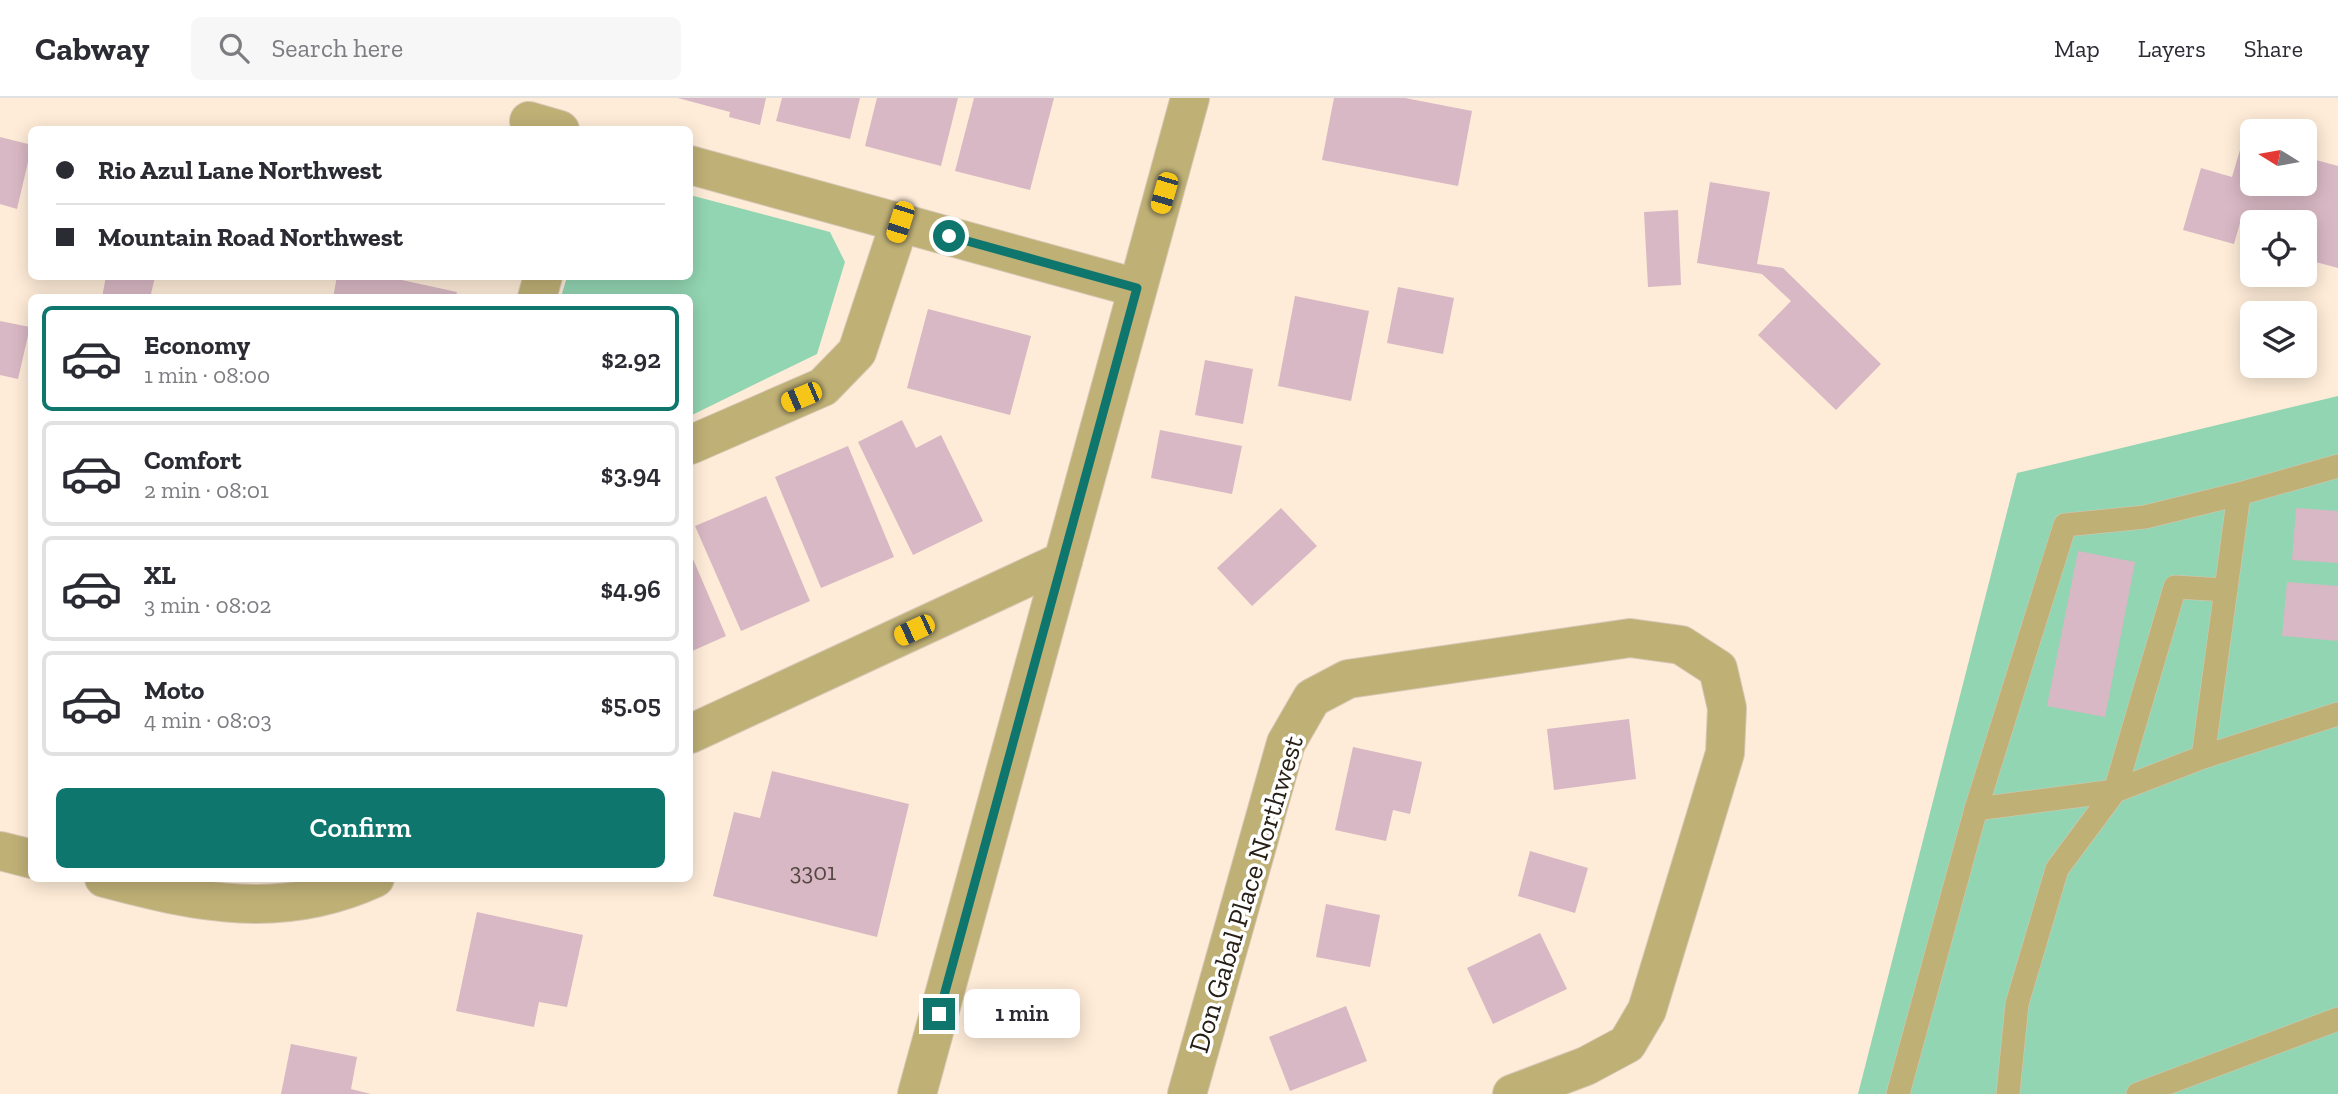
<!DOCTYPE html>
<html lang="en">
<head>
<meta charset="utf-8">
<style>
	body { margin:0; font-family:"Zilla Slab",serif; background:#f7f7f7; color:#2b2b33; height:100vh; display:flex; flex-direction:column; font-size:26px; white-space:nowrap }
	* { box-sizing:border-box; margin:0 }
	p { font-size:23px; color:#7c7c81 }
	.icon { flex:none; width:38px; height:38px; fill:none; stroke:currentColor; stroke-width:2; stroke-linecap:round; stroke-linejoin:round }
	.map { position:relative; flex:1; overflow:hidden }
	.sheet { position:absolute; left:28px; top:196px; width:665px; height:588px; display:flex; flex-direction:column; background:#fff; border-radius:10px; box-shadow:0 4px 18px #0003 }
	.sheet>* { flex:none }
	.banner { position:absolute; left:28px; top:28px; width:665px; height:154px; border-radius:10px; box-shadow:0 4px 18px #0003; display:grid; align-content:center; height:154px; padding:0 28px; background:#fff }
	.needle { width:46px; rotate:281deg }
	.tools { position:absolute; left:2240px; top:21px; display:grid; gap:14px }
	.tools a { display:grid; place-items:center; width:77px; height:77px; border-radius:10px; background:#fff; box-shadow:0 4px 18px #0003; font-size:35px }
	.end { position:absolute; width:32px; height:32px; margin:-16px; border:9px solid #0f766e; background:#fff; box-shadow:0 0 0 4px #fff }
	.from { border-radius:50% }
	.bubble { position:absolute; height:49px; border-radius:10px; background:#fff; box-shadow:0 4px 18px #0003; font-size:23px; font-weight:600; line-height:49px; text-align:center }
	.car { position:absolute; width:21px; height:42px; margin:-21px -10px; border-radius:9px; box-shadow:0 0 5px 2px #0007; background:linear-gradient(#f5c518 24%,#345 0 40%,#f5c518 0 76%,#345 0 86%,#f5c518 0) }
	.banner b { display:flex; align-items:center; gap:24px; height:66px; font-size:26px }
	.banner b+b { border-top:2px solid #e1e1e2 }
	.banner i { width:18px; height:18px; background:#2b2b33 }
	ul { padding:12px 0 0; list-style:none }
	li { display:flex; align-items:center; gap:21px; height:105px; margin:0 14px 10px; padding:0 14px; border:4px solid #e1e1e2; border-radius:10px }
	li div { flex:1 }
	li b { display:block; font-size:26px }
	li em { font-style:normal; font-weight:600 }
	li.on { border-color:#0f766e }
	li>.icon { width:63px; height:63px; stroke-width:1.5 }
	.button { display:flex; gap:14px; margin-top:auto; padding:14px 28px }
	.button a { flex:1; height:80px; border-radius:10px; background:#0f766e; color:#fff; font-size:28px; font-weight:600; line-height:80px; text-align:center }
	header { display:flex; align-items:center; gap:42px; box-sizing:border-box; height:98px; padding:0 35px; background:#fff; border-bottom:2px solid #e1e1e2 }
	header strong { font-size:33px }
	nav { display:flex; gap:38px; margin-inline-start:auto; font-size:24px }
	.search { width:490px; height:63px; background:#f7f7f7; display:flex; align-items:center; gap:18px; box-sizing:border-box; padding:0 24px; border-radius:10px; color:#7c7c81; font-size:26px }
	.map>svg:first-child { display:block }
</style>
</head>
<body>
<header>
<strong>Cabway</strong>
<div class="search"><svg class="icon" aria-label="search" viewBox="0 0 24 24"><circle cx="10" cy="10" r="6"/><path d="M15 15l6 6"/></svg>Search here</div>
<nav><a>Map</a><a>Layers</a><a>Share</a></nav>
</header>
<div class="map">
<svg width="2338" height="996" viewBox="0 0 2338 996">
	<rect width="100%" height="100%" fill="#feecd8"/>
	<g fill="#92d5b2">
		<path d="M 690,97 L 830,134 L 845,164 L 817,256 L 690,318 L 690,200 L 561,199 L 567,179 L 690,178 Z"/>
		<path d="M 2338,298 L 2338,996 L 1858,996 L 2017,375 Z"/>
	</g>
	<g fill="#d8b8c4">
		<path d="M 678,0 L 766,0 L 760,27 L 729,19 L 730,14 Z"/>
		<path d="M 782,0 L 860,0 L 850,41 L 776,23 Z"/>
		<path d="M 877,0 L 958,0 L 941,68 L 865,48 Z"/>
		<path d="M 974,0 L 1054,0 L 1030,92 L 955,73 Z"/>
		<path d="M 1334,0 L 1405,0 L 1472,13 L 1458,88 L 1322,62 Z"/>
		<path d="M 0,39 L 32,47 L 17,111 L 0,106 Z"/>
		<path d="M 2243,42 L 2252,44 L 2252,86 L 2305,86 L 2305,59 L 2338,68 L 2338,170 L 2312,163 L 2310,170 L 2305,168 L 2305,124 L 2252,124 L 2252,128 L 2240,125 L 2234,146 L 2183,132 L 2201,70 L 2232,79 Z"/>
		<path d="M 1710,84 L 1770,94 L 1757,166 L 1783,170 L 1881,266 L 1836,312 L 1758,237 L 1791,203 L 1762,176 L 1697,165 Z"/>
		<path d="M 1678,112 L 1681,187 L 1648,189 L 1644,114 Z"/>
		<path d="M 106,178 L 155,179 L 150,200 L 102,200 Z"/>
		<path d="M 337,178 L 383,178 L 457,194 L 455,200 L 333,200 Z"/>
		<path d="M 1398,189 L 1454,200 L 1443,256 L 1387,245 Z"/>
		<path d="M 1295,198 L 1369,213 L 1351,303 L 1278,288 Z"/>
		<path d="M 928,211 L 1031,238 L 1010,317 L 907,290 Z"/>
		<path d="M 0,223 L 30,229 L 18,281 L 0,277 Z"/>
		<path d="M 1205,262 L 1253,271 L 1243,326 L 1195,317 Z"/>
		<path d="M 902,322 L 916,350 L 941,337 L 983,423 L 913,457 L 858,344 Z"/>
		<path d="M 1160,332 L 1242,348 L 1232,396 L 1151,380 Z"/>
		<path d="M 848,348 L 894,459 L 821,490 L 775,379 Z"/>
		<path d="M 766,398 L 810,503 L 741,533 L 695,428 Z"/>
		<path d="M 1281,410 L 1317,448 L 1252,508 L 1217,470 Z"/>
		<path d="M 2296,410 L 2338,413 L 2338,465 L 2292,462 Z"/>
		<path d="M 2078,453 L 2135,464 L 2105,619 L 2047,608 Z"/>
		<path d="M 690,454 L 726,538 L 690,554 Z"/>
		<path d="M 2287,484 L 2338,488 L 2338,543 L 2282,538 Z"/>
		<path d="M 1629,621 L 1636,681 L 1554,692 L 1547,631 Z"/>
		<path d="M 1353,649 L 1422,664 L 1410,716 L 1393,712 L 1386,743 L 1335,732 Z"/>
		<path d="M 772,673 L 909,706 L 877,839 L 713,798 L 734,714 L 760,720 Z"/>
		<path d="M 1530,753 L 1588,770 L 1575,815 L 1518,798 Z"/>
		<path d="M 1326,806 L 1380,817 L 1370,869 L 1316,859 Z"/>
		<path d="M 477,814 L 583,837 L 567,909 L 539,904 L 534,929 L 456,913 Z"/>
		<path d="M 1540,835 L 1567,891 L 1493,926 L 1467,870 Z"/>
		<path d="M 1346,908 L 1367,963 L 1290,993 L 1269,939 Z"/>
		<path d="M 291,946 L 357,959 L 351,991 L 371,996 L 281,996 Z"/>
	</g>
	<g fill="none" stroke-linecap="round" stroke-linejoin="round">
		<g stroke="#d7c7b5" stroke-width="24">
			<g id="service">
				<path d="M 2203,659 L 2239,396"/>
				<path d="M 1976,711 L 2115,693 L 2175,489 L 2226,492"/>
				<path d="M 1898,996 L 1976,711 L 2065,427 L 2145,419 L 2239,396 L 2338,368"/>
				<path d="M 2008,996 L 2017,906 L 2057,771 L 2115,693 L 2203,659 L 2338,616"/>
				<path d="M 2138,996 L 2338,921"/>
			</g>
		</g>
		<g stroke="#d7c7b5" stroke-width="40">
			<g id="minor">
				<path d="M 529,23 L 560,32"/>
				<path d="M 690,67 L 1137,190"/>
				<path d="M 537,200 L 543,178"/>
				<path d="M 690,347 L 823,289 L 857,254 L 900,124"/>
				<path d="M 917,996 L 1063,463"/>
				<path d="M 1187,996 L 1286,645 L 1312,600 L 1348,581 L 1630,540 L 1681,547 L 1718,571 L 1727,610 L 1725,655 L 1647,912 L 1627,946 L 1586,968 L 1512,996"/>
			</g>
		</g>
		<g stroke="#d7c7b5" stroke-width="40">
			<g id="tertiary">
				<path d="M 690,636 L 1063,463 L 1190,0"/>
				<path d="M 0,753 L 32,761"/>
				<path d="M 104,780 C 198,805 282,823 375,780"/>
			</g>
		</g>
		<use href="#service" stroke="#bfb076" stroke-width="23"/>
		<use href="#minor" stroke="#bfb076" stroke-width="38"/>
		<use href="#tertiary" stroke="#bfb076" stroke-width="38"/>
	</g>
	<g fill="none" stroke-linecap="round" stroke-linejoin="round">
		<path stroke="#0f766e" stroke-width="9" d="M 939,916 L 1137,190 L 949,138"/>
	</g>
	<g text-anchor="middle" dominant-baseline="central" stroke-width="7" stroke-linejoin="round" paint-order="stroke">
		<g font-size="24" fill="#544642">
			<text x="813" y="773">3301</text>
		</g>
		<g font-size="28" fill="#282017" stroke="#fff">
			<text transform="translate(1246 796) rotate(-73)">Don Gabal Place Northwest</text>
		</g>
	</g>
</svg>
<div class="tools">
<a><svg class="needle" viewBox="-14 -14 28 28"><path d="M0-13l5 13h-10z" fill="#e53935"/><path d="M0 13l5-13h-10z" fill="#7c7c81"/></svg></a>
<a><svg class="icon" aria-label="locate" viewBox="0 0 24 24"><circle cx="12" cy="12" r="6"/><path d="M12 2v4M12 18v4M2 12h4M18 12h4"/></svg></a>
<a><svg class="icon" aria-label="layers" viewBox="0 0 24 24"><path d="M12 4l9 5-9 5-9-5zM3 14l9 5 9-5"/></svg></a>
</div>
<i class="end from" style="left:949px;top:138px"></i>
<i class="end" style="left:939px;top:916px"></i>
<div class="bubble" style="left:964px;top:891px;width:116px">1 min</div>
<i class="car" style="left:1164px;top:95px;rotate:196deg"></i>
<i class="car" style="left:900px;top:124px;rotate:198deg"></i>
<i class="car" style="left:801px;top:299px;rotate:247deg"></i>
<i class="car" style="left:914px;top:532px;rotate:245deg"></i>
<div class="banner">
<b><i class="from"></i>Rio Azul Lane Northwest</b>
<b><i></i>Mountain Road Northwest</b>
</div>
<section class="sheet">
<ul>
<li class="on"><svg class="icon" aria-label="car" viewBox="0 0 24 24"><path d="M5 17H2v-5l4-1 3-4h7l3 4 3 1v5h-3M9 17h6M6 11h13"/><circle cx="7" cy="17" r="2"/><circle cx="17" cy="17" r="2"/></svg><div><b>Economy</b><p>1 min · 08:00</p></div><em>$2.92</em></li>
<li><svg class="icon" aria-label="car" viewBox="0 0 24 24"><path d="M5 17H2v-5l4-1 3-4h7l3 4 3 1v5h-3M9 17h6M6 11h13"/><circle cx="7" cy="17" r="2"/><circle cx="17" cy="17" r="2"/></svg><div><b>Comfort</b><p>2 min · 08:01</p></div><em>$3.94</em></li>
<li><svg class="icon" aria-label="car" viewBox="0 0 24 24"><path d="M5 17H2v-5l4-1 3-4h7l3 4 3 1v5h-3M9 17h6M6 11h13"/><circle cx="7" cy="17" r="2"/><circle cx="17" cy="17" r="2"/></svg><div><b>XL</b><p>3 min · 08:02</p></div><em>$4.96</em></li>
<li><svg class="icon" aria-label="car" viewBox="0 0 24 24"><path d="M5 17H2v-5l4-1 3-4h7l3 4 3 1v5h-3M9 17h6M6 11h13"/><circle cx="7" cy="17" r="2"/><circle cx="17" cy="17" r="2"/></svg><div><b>Moto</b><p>4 min · 08:03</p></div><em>$5.05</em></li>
</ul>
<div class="button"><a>Confirm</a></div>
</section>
</div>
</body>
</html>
